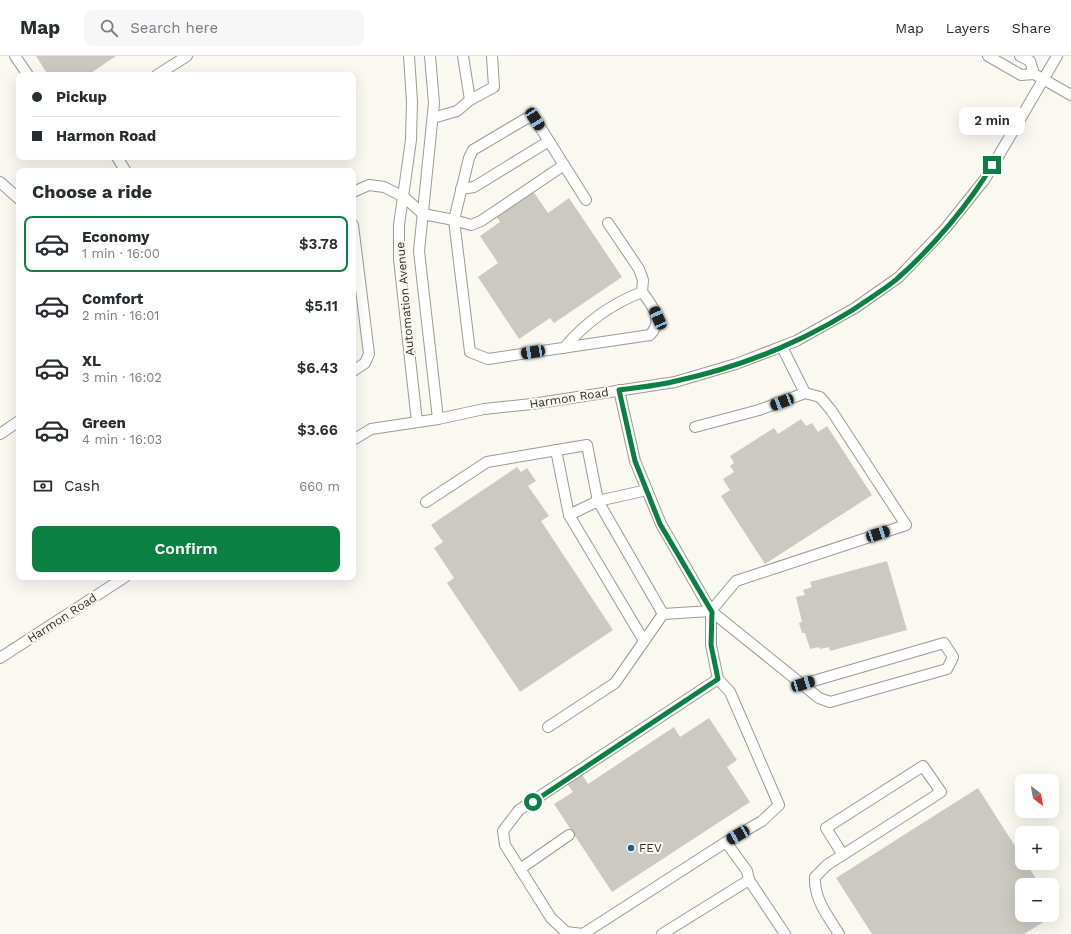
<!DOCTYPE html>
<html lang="en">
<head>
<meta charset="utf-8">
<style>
	body { margin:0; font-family:"Work Sans",sans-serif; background:#f7f7f7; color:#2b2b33; height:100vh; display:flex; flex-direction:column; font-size:15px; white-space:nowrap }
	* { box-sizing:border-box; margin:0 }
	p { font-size:13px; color:#7c7c81 }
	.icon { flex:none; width:22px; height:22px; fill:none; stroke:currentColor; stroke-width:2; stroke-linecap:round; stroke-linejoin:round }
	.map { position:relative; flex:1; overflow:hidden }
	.sheet { position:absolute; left:16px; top:112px; width:340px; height:412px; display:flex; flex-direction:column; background:#fff; border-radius:8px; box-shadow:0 4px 16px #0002 }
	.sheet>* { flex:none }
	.guide { position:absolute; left:16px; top:16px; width:340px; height:88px; border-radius:8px; box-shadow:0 4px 16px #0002; display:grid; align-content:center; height:88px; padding:0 16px; background:#fff }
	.needle { width:26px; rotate:149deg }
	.fabs { position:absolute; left:1015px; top:718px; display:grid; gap:8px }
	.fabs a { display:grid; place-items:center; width:44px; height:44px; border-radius:8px; background:#fff; box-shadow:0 4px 16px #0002; font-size:20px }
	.end { position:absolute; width:18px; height:18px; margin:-9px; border:5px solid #0b8043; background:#fff; box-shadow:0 0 0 2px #fff }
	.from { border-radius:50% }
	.bubble { position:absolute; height:28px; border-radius:8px; background:#fff; box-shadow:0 4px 16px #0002; font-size:13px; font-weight:600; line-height:28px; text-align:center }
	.car { position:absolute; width:12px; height:24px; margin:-12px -6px; border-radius:5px; box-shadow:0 0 3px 1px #0007; background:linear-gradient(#222 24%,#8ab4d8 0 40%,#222 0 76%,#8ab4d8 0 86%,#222 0) }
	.guide b { display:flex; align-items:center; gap:14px; height:38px; font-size:15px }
	.guide b+b { border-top:1px solid #e1e1e2 }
	.guide i { width:10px; height:10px; background:#2b2b33 }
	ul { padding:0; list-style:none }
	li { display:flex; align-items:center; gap:12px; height:56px; margin:0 8px 6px; padding:0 8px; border:2px solid transparent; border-radius:8px }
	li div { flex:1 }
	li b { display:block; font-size:15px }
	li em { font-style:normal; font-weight:600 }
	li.active { border-color:#0b8043 }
	li>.icon { width:36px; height:36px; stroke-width:1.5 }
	h2 { padding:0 16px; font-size:18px; line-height:48px }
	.pay { display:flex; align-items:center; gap:10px; height:44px; padding:0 16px; font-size:15px }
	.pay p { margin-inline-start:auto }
	.action { display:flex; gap:8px; margin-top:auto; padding:8px 16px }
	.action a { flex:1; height:46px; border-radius:8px; background:#0b8043; color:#fff; font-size:16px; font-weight:600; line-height:46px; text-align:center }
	header { display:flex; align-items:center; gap:24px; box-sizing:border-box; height:56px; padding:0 20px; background:#fff; border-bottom:1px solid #e1e1e2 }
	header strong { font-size:19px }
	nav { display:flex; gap:22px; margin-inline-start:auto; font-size:14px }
	.search { width:280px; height:36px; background:#f7f7f7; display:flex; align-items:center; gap:10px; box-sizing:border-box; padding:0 14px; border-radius:8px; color:#7c7c81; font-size:15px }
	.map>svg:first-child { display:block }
</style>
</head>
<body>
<header>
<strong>Map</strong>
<div class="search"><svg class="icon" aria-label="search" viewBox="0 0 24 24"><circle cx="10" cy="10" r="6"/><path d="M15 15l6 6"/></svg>Search here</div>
<nav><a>Map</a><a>Layers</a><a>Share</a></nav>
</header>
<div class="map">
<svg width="1071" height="878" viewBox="0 0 1071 878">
	<rect width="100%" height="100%" fill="#f9f9f1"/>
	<g fill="#cacac3">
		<path d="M 36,0 L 116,0 L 88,19 L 48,19 Z"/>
		<path d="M 533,135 L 548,157 L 569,142 L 622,221 L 554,267 L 550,262 L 519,283 L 478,221 L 498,207 L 480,180 L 500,166 L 496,160 Z"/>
		<path d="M 801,363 L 806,370 L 812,367 L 818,376 L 827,370 L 872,439 L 765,508 L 721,440 L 730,434 L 723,423 L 734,416 L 730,410 L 734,407 L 730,400 L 774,372 L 778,378 Z"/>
		<path d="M 517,411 L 521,416 L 527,412 L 536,425 L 528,430 L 549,460 L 541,465 L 613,574 L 520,636 L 447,527 L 454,522 L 434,492 L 443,486 L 431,469 Z"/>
		<path d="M 887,505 L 907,574 L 830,595 L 829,591 L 820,593 L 819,591 L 810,593 L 805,577 L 802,577 L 799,567 L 802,566 L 796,541 L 805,539 L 803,534 L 812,531 L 810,526 Z"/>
		<path d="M 709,662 L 737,704 L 727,711 L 750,746 L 612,836 L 554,748 L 573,736 L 566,726 L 581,717 L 588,728 L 674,671 L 680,681 Z"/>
		<path d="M 978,732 L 1022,801 L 1022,807 L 1026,807 L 1040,829 L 1022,829 L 1022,859 L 1052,859 L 1052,848 L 1058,857 L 1024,878 L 872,878 L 836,822 Z"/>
	</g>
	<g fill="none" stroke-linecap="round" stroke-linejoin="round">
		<g stroke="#9b9b93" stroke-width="12">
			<g id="minor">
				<path d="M 15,0 L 28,19"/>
				<path d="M 409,0 L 412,45 L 411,84 L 399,169 L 399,203 L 417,366"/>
				<path d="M 430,0 L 434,47 L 419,195 L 438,363"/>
				<path d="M 463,0 L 470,44"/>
				<path d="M 988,0 L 1021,19 L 1034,18 L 1071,39"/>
				<path d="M 1020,0 L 1030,5 L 1034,18"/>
				<path d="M 157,19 L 187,0"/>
				<path d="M 433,62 L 457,55 L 470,44 L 494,31 L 492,0"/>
				<path d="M 117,101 L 125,114"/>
				<path d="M 564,109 L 481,165 L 471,169 L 454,164 L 469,102 L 473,94 L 527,62 L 535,63 L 586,144"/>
				<path d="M 0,126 L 19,143"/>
				<path d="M 461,133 L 474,131 L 549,85"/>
				<path d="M 353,136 L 369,129 L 384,131 L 404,141 L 423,158 L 454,164 L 470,296 L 488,303 L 650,279 C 664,264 653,250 642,236 C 611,248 585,267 564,292"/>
				<path d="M 608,167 L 639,213 L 643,224 L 642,236"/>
				<path d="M 353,169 L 369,298 L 365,307 L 353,315"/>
				<path d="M 619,334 L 635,405 L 661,468 L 711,555"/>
				<path d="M 695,371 L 759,354 L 805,337"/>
				<path d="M 0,378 L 19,365"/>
				<path d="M 353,384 L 371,373 L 438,363 L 484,353 L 532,348 L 675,326 L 736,308 L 796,285 L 855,252 L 899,221 L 945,173 L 985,123 L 1057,0"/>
				<path d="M 556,394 L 569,459 L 644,585"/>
				<path d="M 426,446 L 487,406 L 587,389 L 598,445 L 647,434"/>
				<path d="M 569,459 L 598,445 L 663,558 L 711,555 L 819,642 L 830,646 L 947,613 L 953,601 L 944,587 L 803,628"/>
				<path d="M 0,602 L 125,521"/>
				<path d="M 718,623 L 711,589 L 711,555 L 736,525 L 906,469 L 831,354 L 820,341 L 805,337 L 782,291"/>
				<path d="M 548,671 L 615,627 L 663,558"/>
				<path d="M 726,786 L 762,765 L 779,749 L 730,636 L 718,623 L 519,754 L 503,775 L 505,789 L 551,862 L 566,876 L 583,878 L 726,786 L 747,815 L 749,824"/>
				<path d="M 520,813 L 569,779"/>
				<path d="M 662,878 L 749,824 L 785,878"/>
				<path d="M 839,878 C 828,860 814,844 815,821 L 827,809 L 941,736 L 923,710 L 826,772 L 843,799"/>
			</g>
		</g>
		<use href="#minor" stroke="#fff" stroke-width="10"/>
	</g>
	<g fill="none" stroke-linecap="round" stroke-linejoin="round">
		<path stroke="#0b8043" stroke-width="5" d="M 533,746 L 718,623 L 711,589 L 712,556 L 660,468 L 635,405 L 619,334 C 638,331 657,330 676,325 C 746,310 816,281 875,239 C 883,233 892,228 899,221 C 931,193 971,146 992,109"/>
	</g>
	<circle fill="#1d5c92" stroke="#f9f9f1" stroke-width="1.5" cx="631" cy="792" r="4"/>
	<g text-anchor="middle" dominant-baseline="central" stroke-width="4" stroke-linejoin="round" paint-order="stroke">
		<g font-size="12" fill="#31312e" stroke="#f9f9f1">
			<text transform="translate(405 243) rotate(-95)">Automation Avenue</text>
			<text transform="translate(569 342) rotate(-9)">Harmon Road</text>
			<text transform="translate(62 562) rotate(-33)">Harmon Road</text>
		</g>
		<g font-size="12" fill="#31312e" stroke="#f9f9f1" text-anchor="start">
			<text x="639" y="792">FEV</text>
		</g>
	</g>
</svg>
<div class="fabs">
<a><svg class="needle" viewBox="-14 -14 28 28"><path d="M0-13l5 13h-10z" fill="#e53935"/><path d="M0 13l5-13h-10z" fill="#7c7c81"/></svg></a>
<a>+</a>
<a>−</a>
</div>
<i class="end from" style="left:533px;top:746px"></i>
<i class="end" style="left:992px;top:109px"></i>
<div class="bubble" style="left:959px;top:51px;width:66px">2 min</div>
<i class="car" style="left:535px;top:63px;rotate:147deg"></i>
<i class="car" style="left:658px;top:262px;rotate:336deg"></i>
<i class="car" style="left:533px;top:296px;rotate:261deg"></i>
<i class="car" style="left:782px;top:346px;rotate:249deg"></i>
<i class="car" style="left:878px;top:478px;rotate:72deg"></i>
<i class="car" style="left:803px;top:628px;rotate:73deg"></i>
<i class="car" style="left:738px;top:779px;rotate:240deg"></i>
<div class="guide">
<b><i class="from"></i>Pickup</b>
<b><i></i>Harmon Road</b>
</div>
<section class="sheet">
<h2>Choose a ride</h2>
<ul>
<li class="active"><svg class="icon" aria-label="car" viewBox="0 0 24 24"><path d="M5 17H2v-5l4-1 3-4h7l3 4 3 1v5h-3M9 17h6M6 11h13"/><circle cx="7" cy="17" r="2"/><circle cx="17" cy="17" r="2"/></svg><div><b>Economy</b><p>1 min · 16:00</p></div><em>$3.78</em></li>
<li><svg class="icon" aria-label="car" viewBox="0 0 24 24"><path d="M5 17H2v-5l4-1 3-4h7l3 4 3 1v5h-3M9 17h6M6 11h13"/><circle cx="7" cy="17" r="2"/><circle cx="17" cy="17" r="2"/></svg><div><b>Comfort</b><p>2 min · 16:01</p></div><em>$5.11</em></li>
<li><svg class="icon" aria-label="car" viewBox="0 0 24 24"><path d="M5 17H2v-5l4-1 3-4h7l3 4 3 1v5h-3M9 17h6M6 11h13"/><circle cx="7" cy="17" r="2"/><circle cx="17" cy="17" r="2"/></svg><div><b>XL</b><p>3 min · 16:02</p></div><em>$6.43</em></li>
<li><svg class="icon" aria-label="car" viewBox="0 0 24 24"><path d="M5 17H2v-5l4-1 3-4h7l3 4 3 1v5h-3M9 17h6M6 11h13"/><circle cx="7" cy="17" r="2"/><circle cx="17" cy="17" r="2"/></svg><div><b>Green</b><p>4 min · 16:03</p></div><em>$3.66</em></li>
</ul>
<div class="pay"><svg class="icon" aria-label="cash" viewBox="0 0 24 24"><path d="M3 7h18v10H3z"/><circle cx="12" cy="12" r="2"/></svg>Cash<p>660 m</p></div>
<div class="action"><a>Confirm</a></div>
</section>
</div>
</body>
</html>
